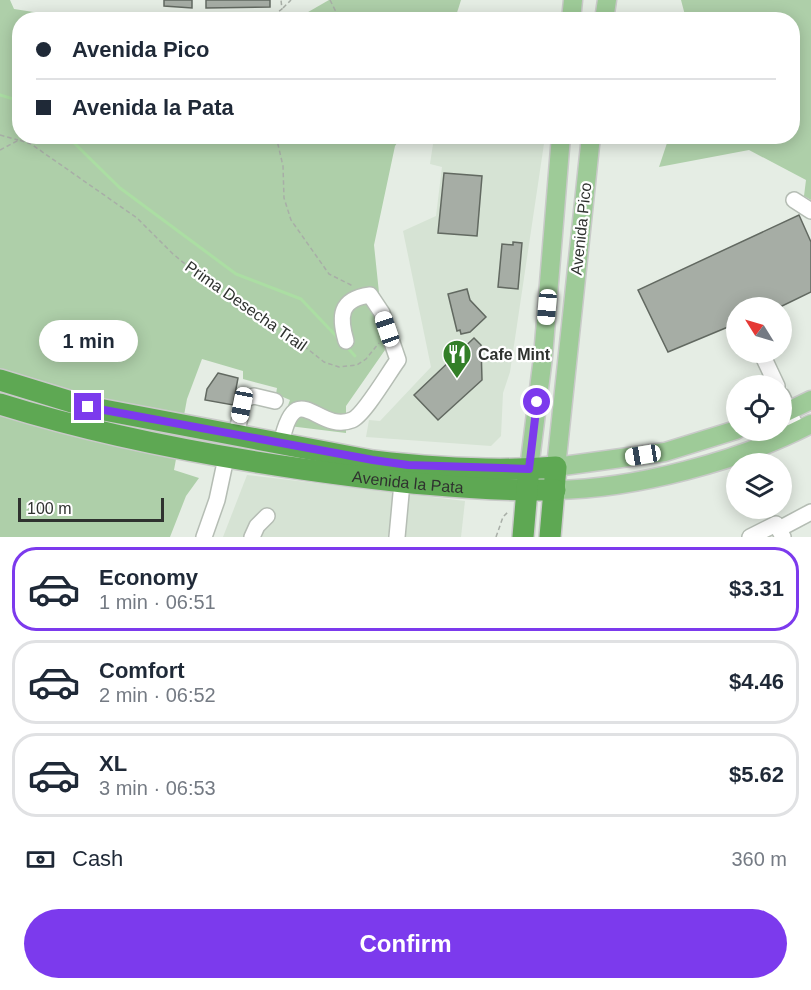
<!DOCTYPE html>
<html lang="en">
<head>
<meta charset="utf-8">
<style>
	body { margin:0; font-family:Helvetica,sans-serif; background:#f6f6f7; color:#1f2937; height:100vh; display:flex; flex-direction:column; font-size:22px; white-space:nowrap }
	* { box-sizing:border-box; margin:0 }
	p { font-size:20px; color:#747a83 }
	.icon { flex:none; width:33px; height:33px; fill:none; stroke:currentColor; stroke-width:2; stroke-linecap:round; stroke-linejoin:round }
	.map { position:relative; height:537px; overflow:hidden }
	.details { display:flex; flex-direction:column; background:#fff; flex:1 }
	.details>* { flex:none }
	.banner { position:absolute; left:12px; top:12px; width:788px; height:132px; border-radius:24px; box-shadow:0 3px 15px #0003; display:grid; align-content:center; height:132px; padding:0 24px; background:#fff }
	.needle { width:39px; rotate:307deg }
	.fabs { position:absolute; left:726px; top:297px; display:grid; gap:12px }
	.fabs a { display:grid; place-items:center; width:66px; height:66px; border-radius:50%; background:#fff; box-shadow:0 3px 15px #0003; font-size:30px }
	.scale { position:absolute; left:18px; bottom:15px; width:146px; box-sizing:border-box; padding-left:6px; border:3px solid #2f322f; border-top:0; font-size:16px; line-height:21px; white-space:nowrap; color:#2f322f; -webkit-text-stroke:4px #fff; paint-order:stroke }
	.end { position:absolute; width:27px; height:27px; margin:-14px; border:8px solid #7c3aed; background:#fff; box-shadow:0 0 0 3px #fff }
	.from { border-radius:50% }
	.bubble { position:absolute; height:42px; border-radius:21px; background:#fff; box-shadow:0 3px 15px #0003; font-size:20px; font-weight:700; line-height:42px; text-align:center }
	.car { position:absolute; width:18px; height:36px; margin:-18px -9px; border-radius:8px; box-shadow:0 0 4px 2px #0007; background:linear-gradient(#fff 24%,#345 0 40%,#fff 0 76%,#345 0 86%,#fff 0) }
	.banner b { display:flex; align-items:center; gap:21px; height:57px; font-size:22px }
	.banner b+b { border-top:2px solid #e0e1e3 }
	.banner i { width:15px; height:15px; background:#1f2937 }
	ul { padding:10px 0 0; list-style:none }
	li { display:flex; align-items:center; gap:18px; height:84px; margin:0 12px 9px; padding:0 12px; border:3px solid #e0e1e3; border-radius:24px }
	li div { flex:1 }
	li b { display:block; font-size:22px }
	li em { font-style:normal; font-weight:700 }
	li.selected { border-color:#7c3aed }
	li>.icon { width:54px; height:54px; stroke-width:1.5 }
	.pay { display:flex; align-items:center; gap:15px; height:66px; padding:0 24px; font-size:22px }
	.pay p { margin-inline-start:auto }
	.button { display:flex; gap:12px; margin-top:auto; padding:12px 24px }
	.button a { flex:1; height:69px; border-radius:36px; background:#7c3aed; color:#fff; font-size:24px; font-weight:700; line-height:69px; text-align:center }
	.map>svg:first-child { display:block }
</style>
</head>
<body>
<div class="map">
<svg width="811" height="537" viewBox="0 0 811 537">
	<rect width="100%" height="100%" fill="#e5ede4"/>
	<g fill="#d6e3d4">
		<path d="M 447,137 L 545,137 L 510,372 L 503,393 L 501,436 L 491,446 L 366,437 L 369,420 L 380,421 L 431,367 L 403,231 L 436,216 L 442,167 L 430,164 L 433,144 L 443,144 Z"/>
		<path d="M 247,475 L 465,501 L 461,537 L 223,537 Z"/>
	</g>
	<g fill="#aecfa9">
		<path d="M 0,0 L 10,0 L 14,9 L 79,19 L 20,20 L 20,136 L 401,137 L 395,146 L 374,245 L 385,350 L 346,406 L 346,433 L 281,425 L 290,400 L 276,394 L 277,388 L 243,379 L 243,371 L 202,359 L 187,399 L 174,470 L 199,478 L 186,496 L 170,537 L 0,537 Z"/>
		<path d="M 329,0 L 461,0 L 455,19 L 296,19 Z"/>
		<path d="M 681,0 L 811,0 L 811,200 L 804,196 L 806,180 L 749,150 L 659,167 L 669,137 L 792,136 L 792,20 L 686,19 Z"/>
	</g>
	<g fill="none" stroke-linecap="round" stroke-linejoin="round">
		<g stroke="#abdea3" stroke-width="3">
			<path d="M 0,95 L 20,101"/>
			<path d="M 67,136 L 120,188 L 236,274 L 301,299 L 339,339"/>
			<path d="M 346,346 L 355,356"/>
		</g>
	</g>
	<g fill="#a6ada5" stroke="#626961" stroke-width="1.5">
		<path d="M 164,0 L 192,0 L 192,8 L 164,6 Z"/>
		<path d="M 206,0 L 270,0 L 270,7 L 206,8 Z"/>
		<path d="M 444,173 L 482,176 L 477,236 L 438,233 Z"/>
		<path d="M 799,215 L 811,242 L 811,292 L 778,308 L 736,308 L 736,327 L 730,330 L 728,327 L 668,352 L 638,290 Z"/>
		<path d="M 513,242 L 522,243 L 518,289 L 498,287 L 502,244 L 513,245 Z"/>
		<path d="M 467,289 L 470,300 L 486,317 L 470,332 L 461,334 L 460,330 L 457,331 L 448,294 Z"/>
		<path d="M 474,338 L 481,345 L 482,380 L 438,420 L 414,395 Z"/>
		<path d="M 218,373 L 238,378 L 233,405 L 205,400 L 207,389 Z"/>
	</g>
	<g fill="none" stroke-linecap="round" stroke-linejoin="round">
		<g stroke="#b5bdb4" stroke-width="18">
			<g id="minor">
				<path d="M 794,200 L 811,211"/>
				<path d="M 761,352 L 777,386"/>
				<path d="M 782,396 L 798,431"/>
				<path d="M 236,436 L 244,399 L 254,396 L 275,401"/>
				<path d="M 281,444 C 296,373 317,434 352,420 C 364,415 389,372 398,360 L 382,313 L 370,295 C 339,299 339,317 346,341"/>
				<path d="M 779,529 L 811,512"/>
				<path d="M 204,537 L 217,500 L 226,458"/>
				<path d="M 252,537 L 257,526 L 267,516"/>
				<path d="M 397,537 L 402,483"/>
				<path d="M 750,537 L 776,524 L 783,537"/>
			</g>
		</g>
		<g stroke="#c9cac9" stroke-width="21">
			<g id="major">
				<path d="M 571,20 L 573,0"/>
				<path d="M 604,20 L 607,0"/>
				<path d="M 591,136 L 556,467 L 665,452 L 736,430"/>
				<path d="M 782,414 L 811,400"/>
				<path d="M 529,469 L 543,357 L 561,136"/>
				<path d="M 555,490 C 634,489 740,461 811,424"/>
			</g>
		</g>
		<g stroke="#c9cac9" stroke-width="24">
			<g id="highway">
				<path d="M 0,380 L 88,407 L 373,461 C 433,468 496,472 556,467 L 550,537"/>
				<path id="s1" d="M 0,404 C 99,435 199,454 302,469 C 386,481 469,491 555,490"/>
				<path d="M 523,537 L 528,478"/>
			</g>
		</g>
		<g stroke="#a8aea7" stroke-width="1.5" stroke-dasharray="4.5 3" stroke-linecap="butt">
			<path d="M 330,0 L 340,20"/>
			<path d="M 283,8 L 291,0"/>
			<path d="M 267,20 L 282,9 L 281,0"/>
			<path d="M 0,135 L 18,140"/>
			<path d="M 276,136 L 283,166 L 284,198 L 291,220 L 329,274 L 353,286"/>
			<path d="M 0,150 L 19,140 L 31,144 L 137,218 L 173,254 L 213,287 L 274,322 L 324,362 L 339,367 L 357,365 L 366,359 L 379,343"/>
			<path d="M 496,537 L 503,517 L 509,511"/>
		</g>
		<use href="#minor" stroke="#fff" stroke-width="15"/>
		<use href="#major" stroke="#9ecb98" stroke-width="18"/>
		<use href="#highway" stroke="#5ea853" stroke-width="21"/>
	</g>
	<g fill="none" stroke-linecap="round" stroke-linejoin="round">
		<path stroke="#7c3aed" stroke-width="8" d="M 88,407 L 373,460 L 408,465 L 529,469 L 537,402"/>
	</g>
	<defs>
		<g id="restaurant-pin" transform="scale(1.5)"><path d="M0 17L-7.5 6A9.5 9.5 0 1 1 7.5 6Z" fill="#337f28" stroke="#fff"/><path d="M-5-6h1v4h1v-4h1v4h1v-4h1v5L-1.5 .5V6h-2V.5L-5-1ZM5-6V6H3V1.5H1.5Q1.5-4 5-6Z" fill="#fff"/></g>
	</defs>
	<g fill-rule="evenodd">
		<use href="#restaurant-pin" x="457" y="354"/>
	</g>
	<g text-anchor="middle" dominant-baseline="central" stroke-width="4.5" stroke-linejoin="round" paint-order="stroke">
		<g font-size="16" fill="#2f322f" stroke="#fff">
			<text transform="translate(581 229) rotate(-84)">Avenida Pico</text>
			<text transform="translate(246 306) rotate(35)">Prima Desecha Trail</text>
			<text stroke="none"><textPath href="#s1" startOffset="416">Avenida la Pata</textPath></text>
		</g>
		<g font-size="16" font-weight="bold" fill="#2f322f" stroke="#fff" text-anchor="start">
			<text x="478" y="354">Cafe Mint</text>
		</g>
	</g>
</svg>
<div class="fabs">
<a><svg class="needle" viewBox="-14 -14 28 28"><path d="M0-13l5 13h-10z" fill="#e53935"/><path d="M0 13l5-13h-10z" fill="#747a83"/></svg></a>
<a><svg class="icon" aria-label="locate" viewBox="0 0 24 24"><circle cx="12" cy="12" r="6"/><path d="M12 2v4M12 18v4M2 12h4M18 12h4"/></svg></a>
<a><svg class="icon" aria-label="layers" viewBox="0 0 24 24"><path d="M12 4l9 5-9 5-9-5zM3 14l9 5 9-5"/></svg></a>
</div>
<div class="scale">100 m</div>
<i class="end from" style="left:537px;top:402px"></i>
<i class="end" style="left:88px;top:407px"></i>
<div class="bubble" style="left:39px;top:320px;width:99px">1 min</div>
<i class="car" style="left:547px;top:307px;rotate:185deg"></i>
<i class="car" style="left:387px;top:329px;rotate:341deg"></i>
<i class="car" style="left:242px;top:405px;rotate:191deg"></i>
<i class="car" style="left:643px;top:455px;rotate:261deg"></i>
<div class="banner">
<b><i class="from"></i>Avenida Pico</b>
<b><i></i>Avenida la Pata</b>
</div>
</div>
<section class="details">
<ul>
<li class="selected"><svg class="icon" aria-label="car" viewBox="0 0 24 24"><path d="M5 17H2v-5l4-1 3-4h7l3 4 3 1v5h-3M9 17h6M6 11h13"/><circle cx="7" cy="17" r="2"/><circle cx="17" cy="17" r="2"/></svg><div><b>Economy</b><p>1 min · 06:51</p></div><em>$3.31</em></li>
<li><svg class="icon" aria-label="car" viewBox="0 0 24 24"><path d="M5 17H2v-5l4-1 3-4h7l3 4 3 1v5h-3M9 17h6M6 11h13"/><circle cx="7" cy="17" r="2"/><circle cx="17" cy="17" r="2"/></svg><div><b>Comfort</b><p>2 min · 06:52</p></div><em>$4.46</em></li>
<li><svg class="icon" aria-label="car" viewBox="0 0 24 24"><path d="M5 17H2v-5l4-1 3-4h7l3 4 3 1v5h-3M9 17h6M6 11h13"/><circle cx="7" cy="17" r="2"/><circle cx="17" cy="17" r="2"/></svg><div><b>XL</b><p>3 min · 06:53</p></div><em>$5.62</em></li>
</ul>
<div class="pay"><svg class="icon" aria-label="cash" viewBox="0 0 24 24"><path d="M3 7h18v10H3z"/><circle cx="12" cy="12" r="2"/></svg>Cash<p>360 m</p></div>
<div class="button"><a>Confirm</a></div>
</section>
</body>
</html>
